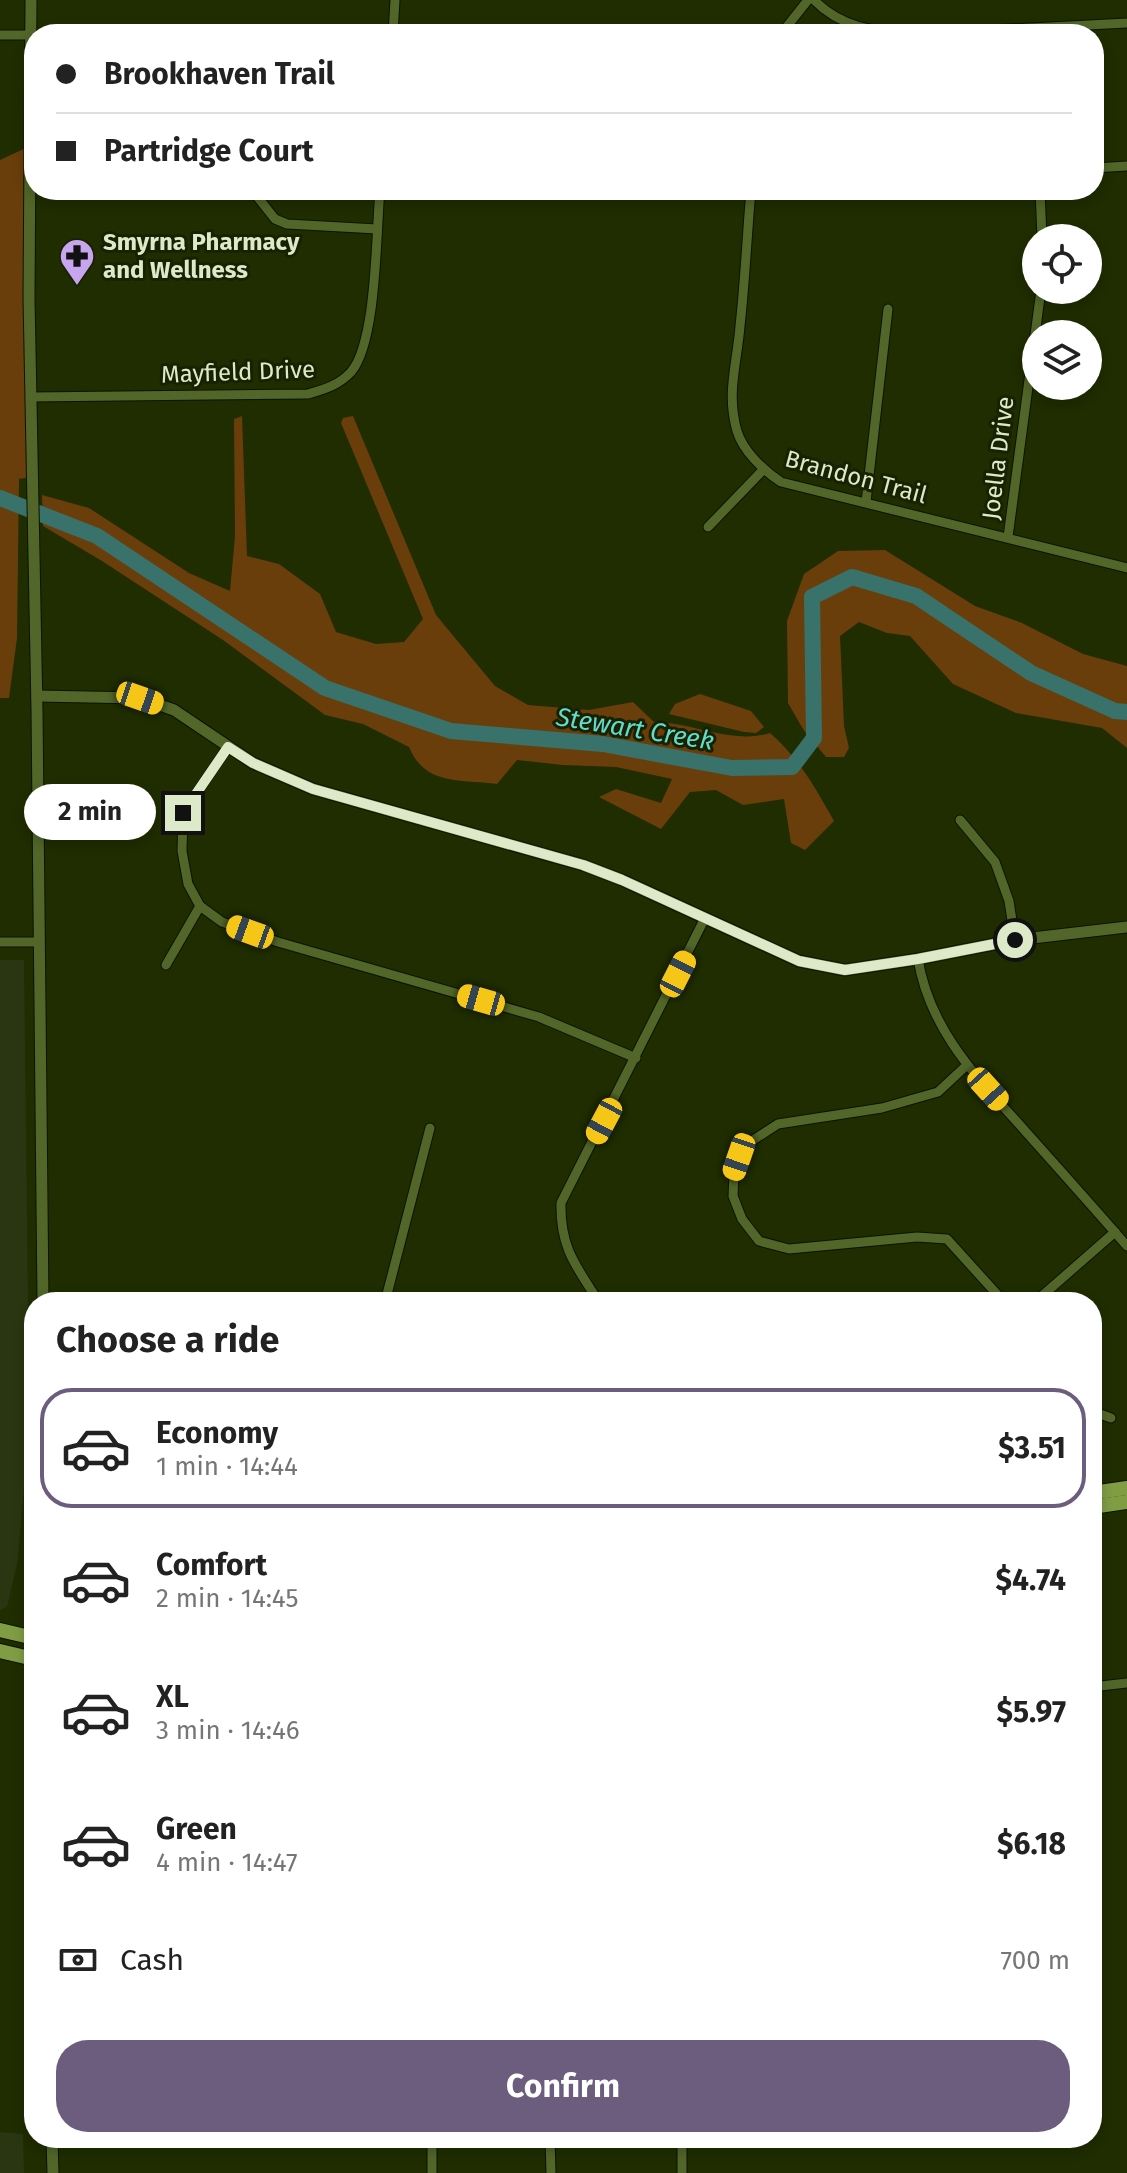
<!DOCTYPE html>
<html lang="en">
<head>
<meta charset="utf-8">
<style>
	body { margin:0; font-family:"Fira Sans",sans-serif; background:#f6f6f6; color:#222; height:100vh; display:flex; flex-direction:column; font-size:30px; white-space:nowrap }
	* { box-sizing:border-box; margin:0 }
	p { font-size:26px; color:#767676 }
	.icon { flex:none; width:44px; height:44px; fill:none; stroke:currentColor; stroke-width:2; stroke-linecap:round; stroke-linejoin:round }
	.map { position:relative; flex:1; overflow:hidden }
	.drawer { position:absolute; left:24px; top:1292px; width:1078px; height:856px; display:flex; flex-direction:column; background:#fff; border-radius:32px; box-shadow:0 4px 12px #0003 }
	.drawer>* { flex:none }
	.banner { position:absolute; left:24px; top:24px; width:1080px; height:176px; border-radius:32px; box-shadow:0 4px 12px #0003; display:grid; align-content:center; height:176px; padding:0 32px; background:#fff }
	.fabs { position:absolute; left:1022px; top:224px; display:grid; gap:16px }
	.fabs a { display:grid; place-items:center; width:80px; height:80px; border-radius:50%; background:#fff; box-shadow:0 4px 12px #0003; font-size:40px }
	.end { position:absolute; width:36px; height:36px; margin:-18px; border:10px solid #ddeac9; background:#111; box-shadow:0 0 0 4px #111 }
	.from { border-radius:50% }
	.bubble { position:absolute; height:56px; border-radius:28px; background:#fff; box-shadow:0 4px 12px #0003; font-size:26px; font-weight:700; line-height:56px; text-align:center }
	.car { position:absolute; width:24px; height:48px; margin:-24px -12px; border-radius:10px; box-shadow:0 0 6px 2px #0007; background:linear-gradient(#f5c518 24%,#345 0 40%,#f5c518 0 76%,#345 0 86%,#f5c518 0) }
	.banner b { display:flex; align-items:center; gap:28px; height:76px; font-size:30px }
	.banner b+b { border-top:2px solid #e0e0e0 }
	.banner i { width:20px; height:20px; background:#222 }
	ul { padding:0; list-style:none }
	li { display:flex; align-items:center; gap:24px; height:120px; margin:0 16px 12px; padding:0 16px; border:4px solid transparent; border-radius:32px }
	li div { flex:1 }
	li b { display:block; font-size:30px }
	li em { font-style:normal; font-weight:700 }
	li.on { border-color:#6c5d7e }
	li>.icon { width:72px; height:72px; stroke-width:1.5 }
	h2 { padding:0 32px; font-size:36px; line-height:96px }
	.pay { display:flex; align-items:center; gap:20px; height:88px; padding:0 32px; font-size:30px }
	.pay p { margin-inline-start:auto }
	.primary-button { display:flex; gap:16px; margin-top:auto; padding:16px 32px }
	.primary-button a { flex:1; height:92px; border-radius:32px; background:#6c5d7e; color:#fff; font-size:32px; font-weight:700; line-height:92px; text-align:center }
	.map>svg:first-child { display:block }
</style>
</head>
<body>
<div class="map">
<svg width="1127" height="2173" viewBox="0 0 1127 2173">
	<rect width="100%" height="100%" fill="#1f2d00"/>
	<g fill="#2a3611">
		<path d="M 0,960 L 24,960 L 28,1301 L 26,1461 L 18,1560 L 7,1607 L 0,1610 Z"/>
		<path d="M 0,2132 L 23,2134 L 24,2173 L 0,2173 Z"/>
	</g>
	<g fill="#693e0a">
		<path d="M 30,146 L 32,477 L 19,479 L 17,638 L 9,698 L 0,698 L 0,160 Z"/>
		<path d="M 242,416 L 247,556 L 279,564 L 320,594 L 336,632 L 376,644 L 404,642 L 423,619 L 341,423 L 343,418 L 353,416 L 436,615 L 495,686 L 528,705 L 589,710 L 633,702 L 654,722 C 692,722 732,745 770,733 C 799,758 816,789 834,821 L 805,850 L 791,843 L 784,799 L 743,805 L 716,790 L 690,792 L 661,829 L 599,797 L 616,789 L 661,803 L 672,779 L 616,767 L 563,765 L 517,760 L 497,784 C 460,779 425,786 409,747 L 363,724 L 325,715 L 223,640 L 102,561 L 43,526 L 42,495 L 89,508 L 189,573 L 230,591 L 235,536 L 234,419 Z"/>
		<path d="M 885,550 L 975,606 L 1022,623 L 1083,654 L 1127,666 L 1127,748 L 1102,728 L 1016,713 L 953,684 L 910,636 L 887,633 L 859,622 L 840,636 L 844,726 L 849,748 L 844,757 L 826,757 L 803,729 L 788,703 L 787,621 L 804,574 L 838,551 Z"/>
		<path d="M 700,694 L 751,711 L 764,727 L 756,733 L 744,732 L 669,714 L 675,704 Z"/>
	</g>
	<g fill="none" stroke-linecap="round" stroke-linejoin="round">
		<path stroke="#38726b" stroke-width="16" d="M 0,498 L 97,536 L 325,688 L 451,731 L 603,744 L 732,768 L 792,767 L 814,738 L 812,597 L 852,577 L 916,596 L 1031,673 L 1115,711 L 1127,712"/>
		<g stroke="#0b1400" stroke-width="11">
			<g id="minor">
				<path d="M 814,0 C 840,27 874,32 909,34"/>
				<path d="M 393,34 L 395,0"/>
				<path d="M 781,34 L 808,0"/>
				<path d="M 911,34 L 1127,23"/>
				<path d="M 0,35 L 31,35"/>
				<path d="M 1094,168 L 1127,166"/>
				<path d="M 252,190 L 275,219 L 287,224 L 377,229"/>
				<path d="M 751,190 C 747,235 745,281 740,326 C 737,364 726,393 737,431 C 743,451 763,470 781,482 L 1127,568"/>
				<path d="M 1040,190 L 1042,238"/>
				<path d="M 31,397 L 308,394 C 325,389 339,385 351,372 C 377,342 376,232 380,190"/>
				<path d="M 866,502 L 888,309"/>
				<path d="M 708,527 L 764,469"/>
				<path d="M 1008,537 L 1041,290"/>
				<path d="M 228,747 L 183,813 L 182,851 L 188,884 L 200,906 L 222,922 L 278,942 L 539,1017 L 636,1058"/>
				<path d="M 960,820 L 995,862 L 1009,901 L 1015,940"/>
				<path d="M 0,942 L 39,942"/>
				<path d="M 918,959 C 930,1032 979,1079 1026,1132 C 1060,1170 1094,1208 1127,1246"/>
				<path d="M 166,965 L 200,906"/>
				<path d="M 967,1065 L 938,1092 L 882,1108 L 778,1124 L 750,1142 L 739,1157 L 734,1174 L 733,1196 L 742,1219 L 759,1241 L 789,1249 L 917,1237 L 947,1239 L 1004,1302"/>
				<path d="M 385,1302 L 430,1128"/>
				<path d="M 599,1302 C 576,1266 560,1248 561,1203 L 705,918"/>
				<path d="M 1035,1302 L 1115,1232"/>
				<path d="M 1092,1411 L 1111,1418"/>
				<path d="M 1092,1687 L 1127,1683"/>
				<path d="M 432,2138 L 432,2173"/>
				<path d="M 550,2138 L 551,2173"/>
				<path d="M 682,2173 L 682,2138"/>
			</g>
		</g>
		<g stroke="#0b1400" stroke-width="13">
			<g id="tertiary">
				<path d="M 31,0 L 29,298 L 37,710 L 43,1302"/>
				<path d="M 37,696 L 140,698 L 174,710 L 253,763 L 313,789 L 583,865 L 622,880 L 799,961 L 845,970 L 918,959 L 1015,940 L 1127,927"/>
				<path d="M 52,2138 L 53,2173"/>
			</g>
		</g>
		<g stroke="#0b1400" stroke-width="16">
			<g id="primary">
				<path d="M 1092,1493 L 1127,1488"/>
				<path d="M 1092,1507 L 1127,1502"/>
				<path d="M 0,1630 L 34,1638"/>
				<path d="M 0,1651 L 34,1659"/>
			</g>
		</g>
		<use href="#minor" stroke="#526629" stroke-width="9"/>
		<use href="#tertiary" stroke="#526629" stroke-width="11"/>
		<use href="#primary" stroke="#809d44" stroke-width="14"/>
	</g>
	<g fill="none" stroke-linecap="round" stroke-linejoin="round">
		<path stroke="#ddeac9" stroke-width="10" d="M 183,813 L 228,747 L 253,763 L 313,789 L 583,865 L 622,880 L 799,961 L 845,970 L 918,959 L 1015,940"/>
	</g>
	<defs>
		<g id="pharmacy-pin" transform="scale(1.8)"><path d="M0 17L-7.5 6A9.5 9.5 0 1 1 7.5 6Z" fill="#c7a6ef" stroke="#182202"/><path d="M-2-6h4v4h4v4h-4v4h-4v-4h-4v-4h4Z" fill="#111"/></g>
	</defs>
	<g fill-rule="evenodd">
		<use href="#pharmacy-pin" x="77" y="256"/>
	</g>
	<g text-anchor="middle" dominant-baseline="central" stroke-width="6" stroke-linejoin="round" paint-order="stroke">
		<g font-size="24" font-weight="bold" fill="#ddeac9" stroke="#182202" text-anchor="start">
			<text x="103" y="242">Smyrna Pharmacy<tspan x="103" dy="28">and Wellness</tspan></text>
		</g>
		<g font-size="24" fill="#ddeac9" stroke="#182202">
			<text transform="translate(238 372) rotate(-2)">Mayfield Drive</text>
			<text transform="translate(998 458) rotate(-83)">Joella Drive</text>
			<text transform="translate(856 477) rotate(15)">Brandon Trail</text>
		</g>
		<g font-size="26" font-style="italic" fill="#60dbcc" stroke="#182202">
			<text transform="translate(635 729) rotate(9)">Stewart Creek</text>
		</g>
	</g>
</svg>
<div class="fabs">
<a><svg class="icon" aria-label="locate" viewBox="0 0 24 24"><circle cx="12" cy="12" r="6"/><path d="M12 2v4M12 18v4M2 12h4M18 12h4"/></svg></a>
<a><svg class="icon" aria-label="layers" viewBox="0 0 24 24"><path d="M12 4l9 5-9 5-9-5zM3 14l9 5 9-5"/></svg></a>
</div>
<i class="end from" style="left:1015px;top:940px"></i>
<i class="end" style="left:183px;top:813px"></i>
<div class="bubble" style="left:24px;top:784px;width:132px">2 min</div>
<i class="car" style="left:140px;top:698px;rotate:109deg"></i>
<i class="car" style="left:250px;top:932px;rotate:290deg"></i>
<i class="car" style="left:678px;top:974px;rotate:27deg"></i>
<i class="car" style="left:481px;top:1000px;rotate:286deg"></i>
<i class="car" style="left:988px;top:1089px;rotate:138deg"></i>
<i class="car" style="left:604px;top:1121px;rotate:208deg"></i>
<i class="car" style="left:739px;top:1157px;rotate:199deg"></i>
<div class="banner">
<b><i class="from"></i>Brookhaven Trail</b>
<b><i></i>Partridge Court</b>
</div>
<section class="drawer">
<h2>Choose a ride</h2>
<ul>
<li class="on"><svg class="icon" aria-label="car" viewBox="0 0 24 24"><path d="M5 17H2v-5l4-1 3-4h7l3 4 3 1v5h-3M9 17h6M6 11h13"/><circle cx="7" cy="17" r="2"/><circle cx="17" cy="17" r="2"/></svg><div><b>Economy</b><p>1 min · 14:44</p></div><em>$3.51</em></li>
<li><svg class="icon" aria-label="car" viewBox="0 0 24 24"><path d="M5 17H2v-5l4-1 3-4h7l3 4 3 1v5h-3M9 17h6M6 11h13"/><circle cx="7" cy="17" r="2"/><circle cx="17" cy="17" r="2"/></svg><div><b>Comfort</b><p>2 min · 14:45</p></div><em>$4.74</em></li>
<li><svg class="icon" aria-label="car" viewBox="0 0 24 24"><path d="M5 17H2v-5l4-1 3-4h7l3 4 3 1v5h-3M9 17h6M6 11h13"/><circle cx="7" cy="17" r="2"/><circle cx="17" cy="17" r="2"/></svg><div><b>XL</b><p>3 min · 14:46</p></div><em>$5.97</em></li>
<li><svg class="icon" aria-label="car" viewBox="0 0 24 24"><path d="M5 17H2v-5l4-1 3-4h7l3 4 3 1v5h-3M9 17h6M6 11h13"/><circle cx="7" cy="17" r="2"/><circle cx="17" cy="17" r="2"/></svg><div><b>Green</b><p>4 min · 14:47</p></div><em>$6.18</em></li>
</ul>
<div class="pay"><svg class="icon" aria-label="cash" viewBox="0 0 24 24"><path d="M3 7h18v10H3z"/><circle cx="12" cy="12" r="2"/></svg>Cash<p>700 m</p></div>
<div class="primary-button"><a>Confirm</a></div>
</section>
</div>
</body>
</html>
